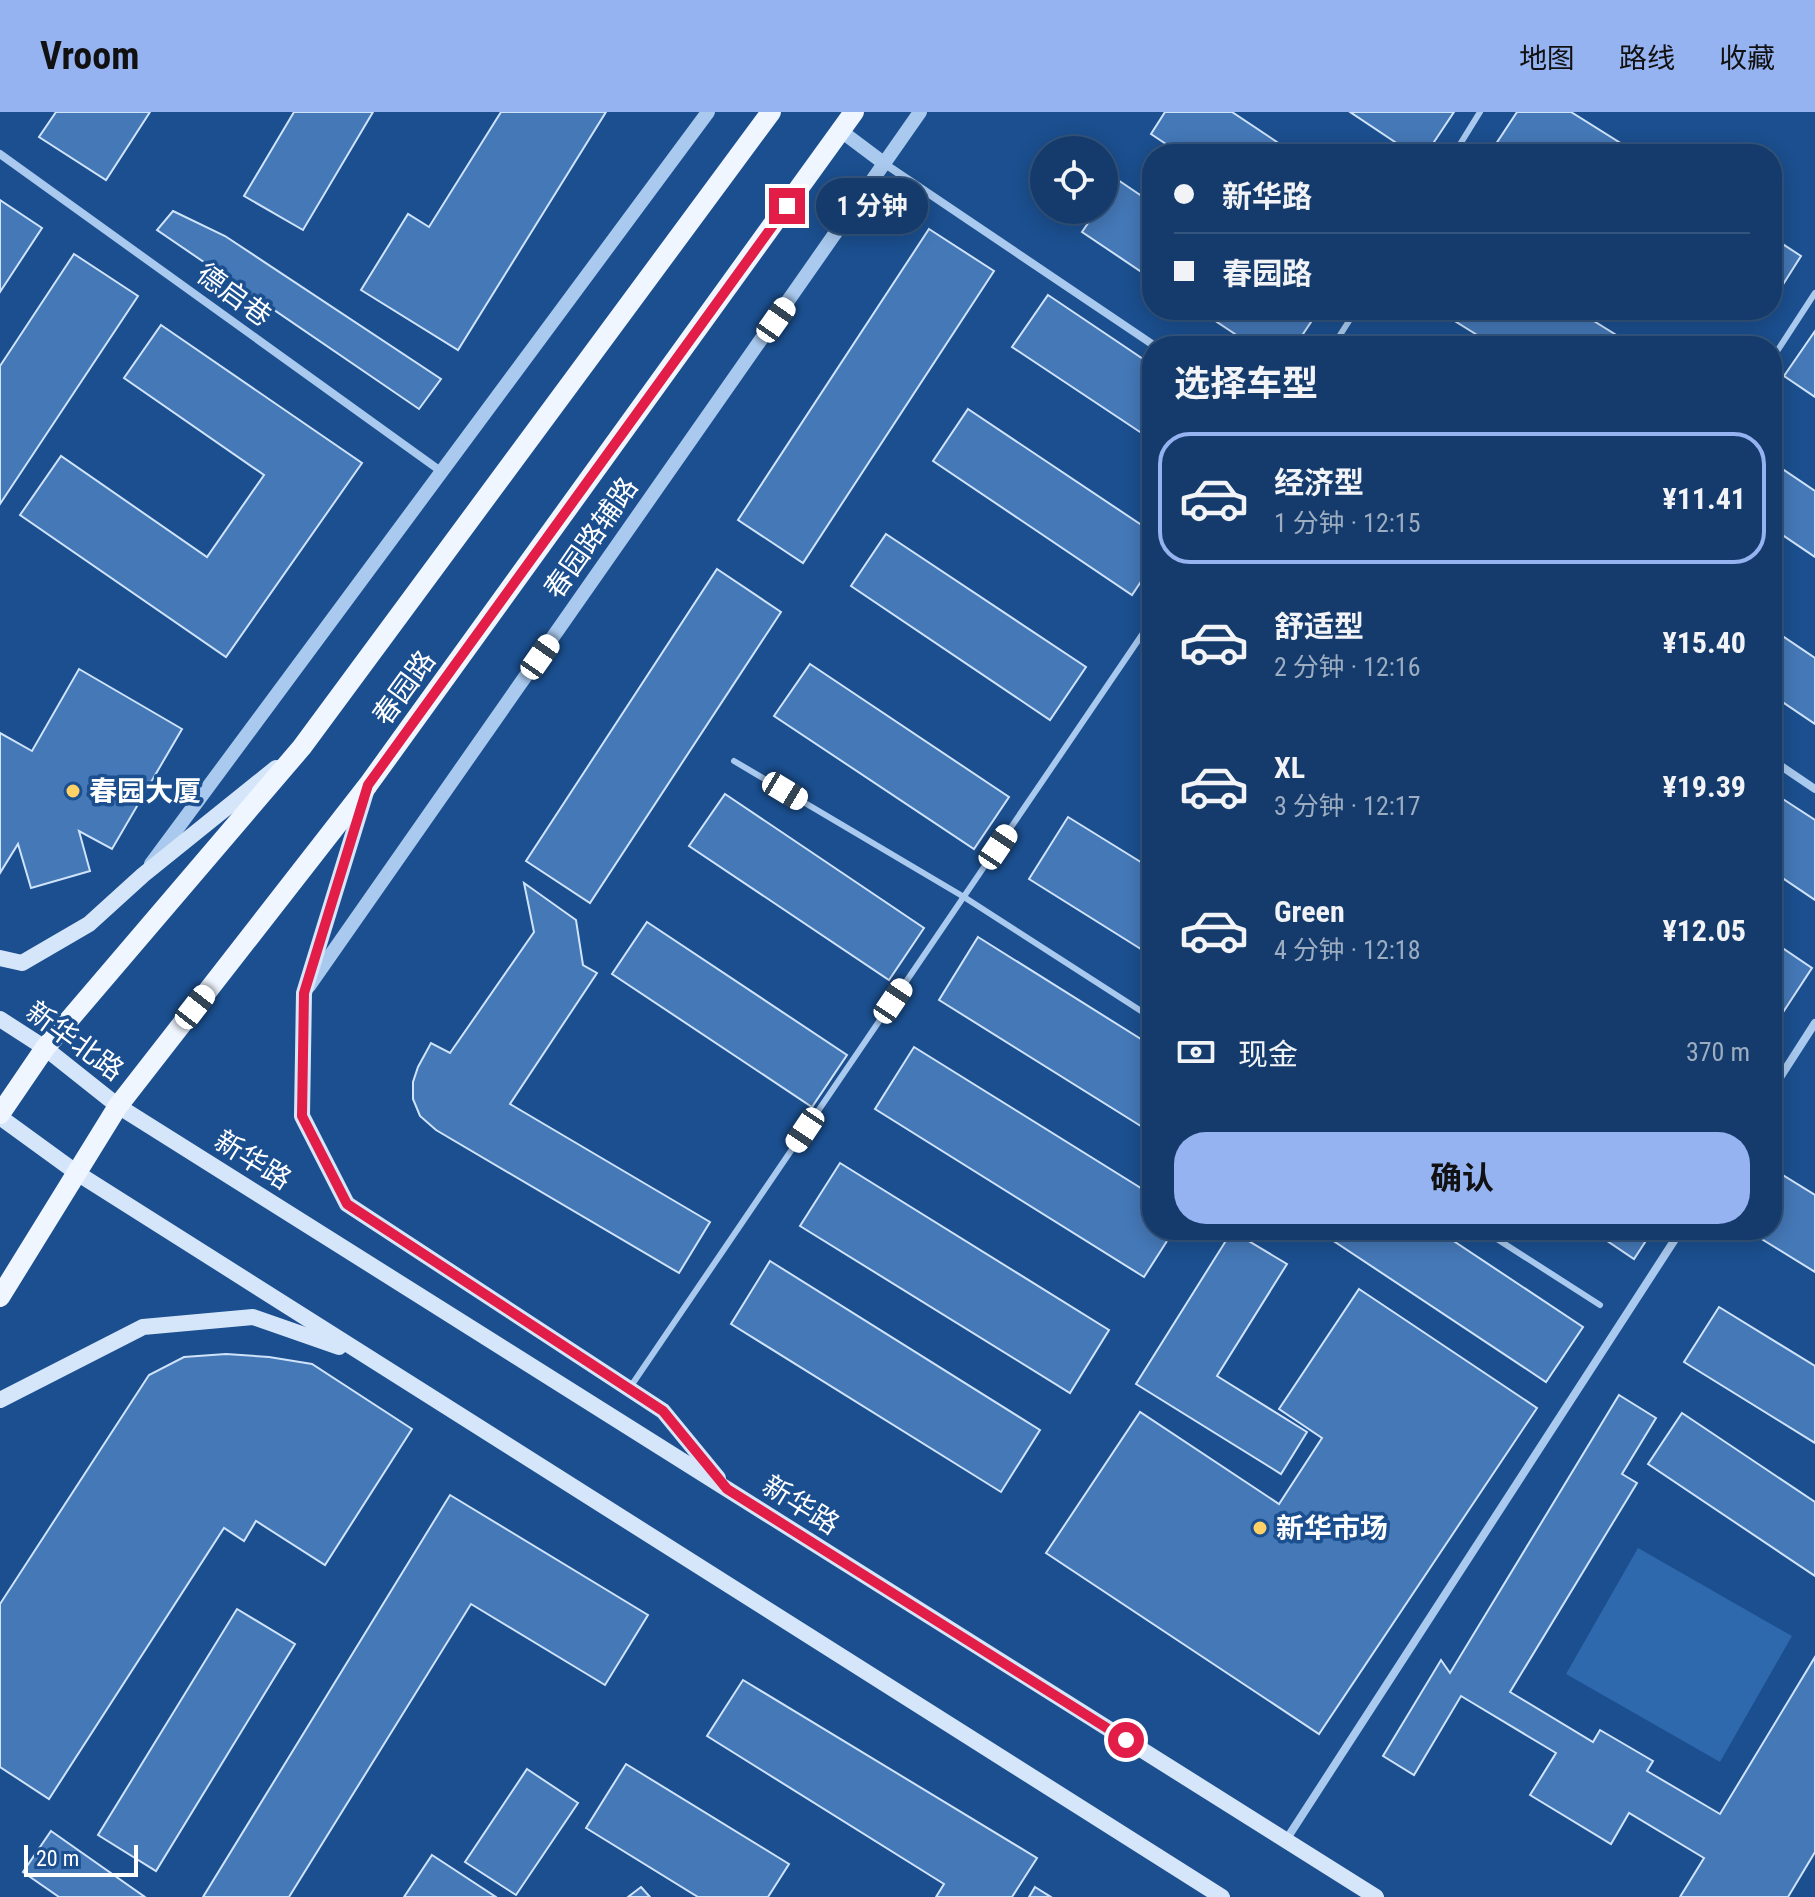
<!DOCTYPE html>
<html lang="zh">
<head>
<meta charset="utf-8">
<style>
	body { margin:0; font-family:"Roboto Condensed","Noto Sans SC",sans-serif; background:#214673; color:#f1f3f6; height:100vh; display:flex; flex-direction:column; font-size:30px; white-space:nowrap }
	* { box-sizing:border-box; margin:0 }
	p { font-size:26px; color:#9dadc1 }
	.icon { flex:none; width:44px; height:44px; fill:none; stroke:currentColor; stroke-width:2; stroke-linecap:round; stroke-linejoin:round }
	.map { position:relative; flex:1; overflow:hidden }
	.panel { position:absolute; left:1142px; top:224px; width:640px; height:904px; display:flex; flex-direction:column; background:#143b6b; border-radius:32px; box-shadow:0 4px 20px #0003,0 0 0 2px #33557e }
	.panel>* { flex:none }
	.guide { position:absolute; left:1142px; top:32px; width:640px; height:176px; border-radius:32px; box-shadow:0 4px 20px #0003,0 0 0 2px #33557e; display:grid; align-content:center; height:176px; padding:0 32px; background:#143b6b }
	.controls { position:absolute; left:1030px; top:24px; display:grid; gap:16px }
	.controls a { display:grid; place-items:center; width:88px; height:88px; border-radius:50%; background:#143b6b; box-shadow:0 4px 20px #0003,0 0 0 2px #33557e; font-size:40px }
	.scale { position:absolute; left:24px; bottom:20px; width:114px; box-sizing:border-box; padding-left:8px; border:4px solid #fff; border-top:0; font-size:22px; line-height:28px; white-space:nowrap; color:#fff; -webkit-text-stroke:6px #1b4f8f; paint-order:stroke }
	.end { position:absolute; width:36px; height:36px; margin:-18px; border:10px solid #e11d48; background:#fff; box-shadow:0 0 0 4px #fff }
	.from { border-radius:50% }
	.bubble { position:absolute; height:56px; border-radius:28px; background:#143b6b; box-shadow:0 4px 20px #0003,0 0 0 2px #33557e; font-size:26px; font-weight:700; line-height:56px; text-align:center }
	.car { position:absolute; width:24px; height:48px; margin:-24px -12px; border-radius:10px; box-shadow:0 0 6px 2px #0007; background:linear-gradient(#fff 24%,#345 0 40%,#fff 0 76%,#345 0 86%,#fff 0) }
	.guide b { display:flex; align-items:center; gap:28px; height:76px; font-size:30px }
	.guide b+b { border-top:2px solid #33557e }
	.guide i { width:20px; height:20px; background:#f1f3f6 }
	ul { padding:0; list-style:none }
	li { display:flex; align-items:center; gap:24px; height:132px; margin:0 16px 12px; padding:0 16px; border:4px solid transparent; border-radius:32px }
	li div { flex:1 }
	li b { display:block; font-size:30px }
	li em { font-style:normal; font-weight:700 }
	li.current { border-color:#95b2f1 }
	li>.icon { width:72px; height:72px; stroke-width:1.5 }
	h2 { padding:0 32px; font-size:36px; line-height:96px }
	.pay { display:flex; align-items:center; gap:20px; height:88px; padding:0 32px; font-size:30px }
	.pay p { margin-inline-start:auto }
	.action { display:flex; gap:16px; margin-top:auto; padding:16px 32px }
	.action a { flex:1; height:92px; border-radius:32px; background:#95b2f1; color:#111; font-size:32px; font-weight:700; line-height:92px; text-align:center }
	header { display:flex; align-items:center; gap:48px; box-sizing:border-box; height:112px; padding:0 40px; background:#95b2f1; color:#111 }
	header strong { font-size:38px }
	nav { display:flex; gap:44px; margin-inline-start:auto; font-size:28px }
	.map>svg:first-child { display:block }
</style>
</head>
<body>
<header>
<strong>Vroom</strong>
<nav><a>地图</a><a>路线</a><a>收藏</a></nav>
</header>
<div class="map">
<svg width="1815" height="1785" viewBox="0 0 1815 1785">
	<rect width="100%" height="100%" fill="#1b4f8f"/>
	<path fill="#2e69ad" d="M 1638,1436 L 1792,1524 L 1720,1650 L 1566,1562 Z"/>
	<g fill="#4478b7" stroke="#cfe3fa" stroke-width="2">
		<path d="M 56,0 L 150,0 L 106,68 L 39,25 Z"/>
		<path d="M 294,0 L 373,0 L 303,118 L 244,84 Z"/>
		<path d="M 501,0 L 606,0 L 458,238 L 361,178 L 408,102 L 429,115 Z"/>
		<path d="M 1165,0 L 1232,0 L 1295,42 L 1181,42 L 1151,22 Z"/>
		<path d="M 1350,0 L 1454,0 L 1426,42 L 1413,42 Z"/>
		<path d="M 1517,0 L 1571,0 L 1638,42 L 1499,42 L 1492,38 Z"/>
		<path d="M 1118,68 L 1152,91 L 1152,167 L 1082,120 L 1097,98 L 1104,98 L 1104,88 Z"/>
		<path d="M 0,88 L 42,116 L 0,180 Z"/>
		<path d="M 173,99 L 225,124 L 441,267 L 419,297 L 157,118 Z"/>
		<path d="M 929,117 L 994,159 L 803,451 L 738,408 Z"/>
		<path d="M 1772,125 L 1801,144 L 1772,190 Z"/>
		<path d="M 74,142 L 138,184 L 0,392 L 0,254 Z"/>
		<path d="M 1048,183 L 1152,253 L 1152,328 L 1012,235 Z"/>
		<path d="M 1199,198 L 1312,198 L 1317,201 L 1295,234 L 1253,234 Z"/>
		<path d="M 1437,198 L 1576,198 L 1634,234 L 1495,234 Z"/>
		<path d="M 161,213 L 362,351 L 226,545 L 20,403 L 61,344 L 207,445 L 264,363 L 124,266 Z"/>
		<path d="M 1815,219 L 1815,285 L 1784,264 Z"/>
		<path d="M 968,297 L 1152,420 L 1152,453 L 1132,483 L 933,349 Z"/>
		<path d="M 1772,350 L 1815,379 L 1815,445 L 1772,416 Z"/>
		<path d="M 886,422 L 1086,555 L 1050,608 L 851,474 Z"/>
		<path d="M 717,457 L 781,500 L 590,791 L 526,749 Z"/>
		<path d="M 1772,517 L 1815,546 L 1815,612 L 1772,583 Z"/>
		<path d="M 810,552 L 1009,685 L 974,737 L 774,604 Z"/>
		<path d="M 79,557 L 182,617 L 112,737 L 79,719 L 90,759 L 31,776 L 18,732 L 0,761 L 0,621 L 32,639 Z"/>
		<path d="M 1772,680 L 1815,708 L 1815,788 L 1772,759 Z"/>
		<path d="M 725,682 L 924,816 L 889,868 L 689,734 Z"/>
		<path d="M 1068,705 L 1152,757 L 1152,844 L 1029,767 Z"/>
		<path d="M 524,771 L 576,808 L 583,853 L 597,861 L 510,992 L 710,1110 L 679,1161 L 436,1018 L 420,1004 L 413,987 L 413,970 L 418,955 L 431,931 L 450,941 L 534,820 Z"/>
		<path d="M 647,810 L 847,943 L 812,995 L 612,862 Z"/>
		<path d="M 978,825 L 1152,934 L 1152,1021 L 939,888 Z"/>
		<path d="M 1772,829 L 1812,856 L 1776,911 L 1772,908 Z"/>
		<path d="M 914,935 L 1152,1083 L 1152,1118 L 1174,1118 L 1144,1165 L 875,997 Z"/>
		<path d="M 840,1051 L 1109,1218 L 1070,1281 L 800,1114 Z"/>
		<path d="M 1778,1060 L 1815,1083 L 1815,1160 L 1747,1118 L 1772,1118 L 1772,1070 Z"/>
		<path d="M 1317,1118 L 1437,1118 L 1583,1215 L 1546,1270 Z"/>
		<path d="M 1591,1118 L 1653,1118 L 1634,1147 Z"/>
		<path d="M 1232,1119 L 1287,1152 L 1217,1264 L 1307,1320 L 1281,1362 L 1136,1272 Z"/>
		<path d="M 770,1149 L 1040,1318 L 1001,1380 L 731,1212 Z"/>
		<path d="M 1359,1177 L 1537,1296 L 1319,1622 L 1046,1441 L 1140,1300 L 1279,1392 L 1322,1326 L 1279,1297 Z"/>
		<path d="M 1719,1195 L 1815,1254 L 1815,1331 L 1684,1250 Z"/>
		<path d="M 226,1242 L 269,1245 L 312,1252 L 412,1317 L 325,1453 L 256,1409 L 244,1429 L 224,1416 L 49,1687 L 0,1655 L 0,1492 L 149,1263 L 184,1245 Z"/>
		<path d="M 1619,1283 L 1656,1306 L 1622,1362 L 1637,1371 L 1510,1580 L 1593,1630 L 1600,1618 L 1653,1649 L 1647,1659 L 1720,1702 L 1815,1545 L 1815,1740 L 1788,1785 L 1680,1785 L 1704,1746 L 1629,1701 L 1611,1732 L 1530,1683 L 1556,1641 L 1461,1584 L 1414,1663 L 1383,1644 L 1441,1548 L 1450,1561 Z"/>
		<path d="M 1682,1301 L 1815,1390 L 1815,1464 L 1648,1352 Z"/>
		<path d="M 450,1383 L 648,1503 L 605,1573 L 471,1492 L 289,1785 L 203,1785 Z"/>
		<path d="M 237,1497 L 295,1532 L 156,1759 L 98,1723 Z"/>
		<path d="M 743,1568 L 1037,1746 L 1012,1785 L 936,1785 L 944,1772 L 707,1624 Z"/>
		<path d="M 626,1652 L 789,1752 L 768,1785 L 698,1785 L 586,1716 Z"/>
		<path d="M 527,1657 L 578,1691 L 516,1783 L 465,1750 Z"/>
		<path d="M 51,1719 L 145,1785 L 59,1785 L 23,1760 Z"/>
		<path d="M 432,1743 L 496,1785 L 404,1785 Z"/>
		<path d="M 641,1775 L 650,1785 L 628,1785 Z"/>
		<path d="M 1035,1775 L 1051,1785 L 1029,1785 Z"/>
	</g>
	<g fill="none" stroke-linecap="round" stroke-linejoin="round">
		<g stroke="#a9c9ee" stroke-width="6">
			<path d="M 1454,42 L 1480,0"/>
			<path d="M 1333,234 L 1356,198"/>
			<path d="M 1772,247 L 1815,181"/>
			<path d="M 734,649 L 964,785 L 1152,906"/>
			<path d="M 1483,1118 L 1600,1193"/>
			<path d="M 631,1274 L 1152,508"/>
		</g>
		<g stroke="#a9c9ee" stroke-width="8">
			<path d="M 0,42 L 442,360"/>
			<path d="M 885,52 L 1155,234"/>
			<path d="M 1772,648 L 1815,677"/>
			<path d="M 1772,978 L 1815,911"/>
			<path d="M 1286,1728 L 1681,1118"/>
		</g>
		<g stroke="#a9c9ee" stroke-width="14">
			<path d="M 841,19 L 885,52"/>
			<path d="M 151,752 L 708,0"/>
			<path d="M 309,874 L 920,0"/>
		</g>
		<g stroke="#d6e6fa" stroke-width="16">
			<path d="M 366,680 L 304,881 L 302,1004 L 347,1092 L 663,1299 L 718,1366"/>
			<path d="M 0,846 L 22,851 L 89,812 L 143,763 L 276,656"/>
			<path d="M 0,907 L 45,936 L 118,994 L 1376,1785"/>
			<path d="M 0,1005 L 77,1061 L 1222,1785"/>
			<path d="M 0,1288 L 143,1215 L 253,1205 L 339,1235"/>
		</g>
		<g stroke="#f0f6ff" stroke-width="20">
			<path d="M 0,1002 L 45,936 L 302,635 L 771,0"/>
			<path d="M 0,1185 L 118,994 L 368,673 L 854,0"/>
		</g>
	</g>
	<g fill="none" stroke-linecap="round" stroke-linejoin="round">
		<path stroke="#e11d48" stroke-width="10" d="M 787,94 L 368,673 L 304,881 L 302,1004 L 347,1092 L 663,1299 L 727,1377 L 1126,1628"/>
	</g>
	<g fill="#ffd166" stroke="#1b4f8f" stroke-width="3">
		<circle cx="73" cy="679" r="8"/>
		<circle cx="1260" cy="1416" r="8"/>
	</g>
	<g text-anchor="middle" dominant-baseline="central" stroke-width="7" stroke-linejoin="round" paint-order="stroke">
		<g font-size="28" fill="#fff" stroke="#1b4f8f">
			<text transform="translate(234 183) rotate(36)">德启巷</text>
			<text transform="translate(591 426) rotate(-55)">春园路辅路</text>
			<text transform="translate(404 576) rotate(-54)">春园路</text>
			<text transform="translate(75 929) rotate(36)">新华北路</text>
			<text transform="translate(253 1048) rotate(32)">新华路</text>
			<text transform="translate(801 1393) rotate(32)">新华路</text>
		</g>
		<g font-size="28" font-weight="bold" fill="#fff" stroke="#1b4f8f" text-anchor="start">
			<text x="89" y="679">春园大厦</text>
			<text x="1276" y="1416">新华市场</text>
		</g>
	</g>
</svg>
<div class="controls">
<a><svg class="icon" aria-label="locate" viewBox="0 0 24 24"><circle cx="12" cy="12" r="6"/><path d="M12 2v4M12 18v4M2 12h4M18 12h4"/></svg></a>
</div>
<div class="scale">20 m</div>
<i class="end from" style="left:1126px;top:1628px"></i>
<i class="end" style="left:787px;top:94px"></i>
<div class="bubble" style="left:816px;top:66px;width:112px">1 分钟</div>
<i class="car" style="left:776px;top:208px;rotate:35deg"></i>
<i class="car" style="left:540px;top:545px;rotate:35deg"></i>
<i class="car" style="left:785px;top:679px;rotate:121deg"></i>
<i class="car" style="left:998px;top:735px;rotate:34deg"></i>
<i class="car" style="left:893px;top:889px;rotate:34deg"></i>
<i class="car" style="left:195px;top:895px;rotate:38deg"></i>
<i class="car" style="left:805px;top:1018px;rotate:214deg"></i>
<div class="guide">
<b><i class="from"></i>新华路</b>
<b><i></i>春园路</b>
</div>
<section class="panel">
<h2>选择车型</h2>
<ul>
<li class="current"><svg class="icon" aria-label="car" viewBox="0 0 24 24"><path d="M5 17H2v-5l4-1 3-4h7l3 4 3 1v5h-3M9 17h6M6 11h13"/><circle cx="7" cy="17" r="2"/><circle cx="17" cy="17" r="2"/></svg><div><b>经济型</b><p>1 分钟 · 12:15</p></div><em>¥11.41</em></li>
<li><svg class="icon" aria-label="car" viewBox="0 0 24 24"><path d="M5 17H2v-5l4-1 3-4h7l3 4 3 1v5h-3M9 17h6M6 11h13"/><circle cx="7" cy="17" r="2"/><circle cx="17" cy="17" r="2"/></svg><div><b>舒适型</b><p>2 分钟 · 12:16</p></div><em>¥15.40</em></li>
<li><svg class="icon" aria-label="car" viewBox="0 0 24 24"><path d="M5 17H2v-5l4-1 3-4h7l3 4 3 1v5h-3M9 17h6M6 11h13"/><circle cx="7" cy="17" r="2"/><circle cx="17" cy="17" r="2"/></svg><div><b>XL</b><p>3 分钟 · 12:17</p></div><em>¥19.39</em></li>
<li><svg class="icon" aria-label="car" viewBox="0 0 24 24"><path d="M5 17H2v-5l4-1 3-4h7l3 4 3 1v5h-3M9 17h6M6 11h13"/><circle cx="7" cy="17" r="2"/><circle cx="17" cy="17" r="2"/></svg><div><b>Green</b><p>4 分钟 · 12:18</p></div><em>¥12.05</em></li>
</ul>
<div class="pay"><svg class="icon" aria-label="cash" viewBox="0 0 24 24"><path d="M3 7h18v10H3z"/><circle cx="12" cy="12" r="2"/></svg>现金<p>370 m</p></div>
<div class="action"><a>确认</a></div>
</section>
</div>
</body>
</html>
